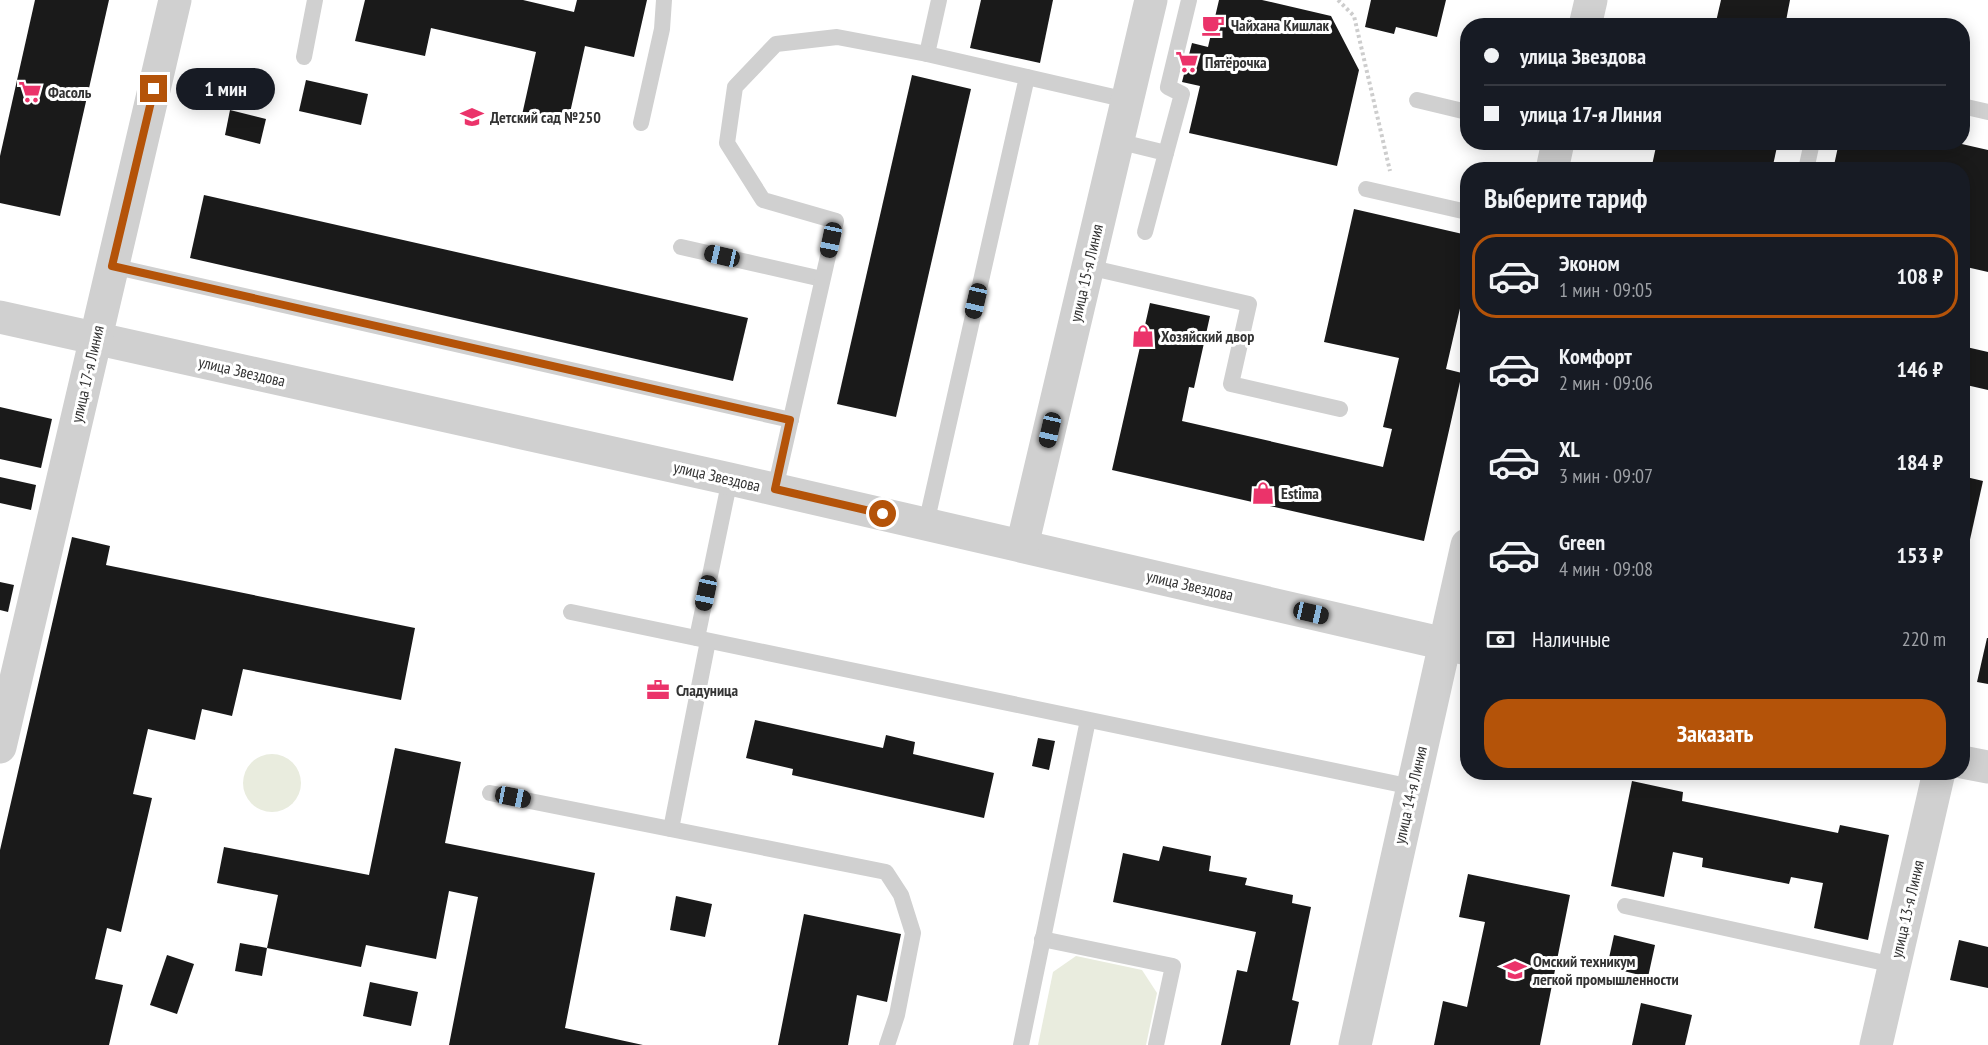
<!DOCTYPE html>
<html lang="ru">
<head>
<meta charset="utf-8">
<style>
	body { margin:0; font-family:"PT Sans Narrow",sans-serif; background:#242831; color:#f1f3f6; height:100vh; display:flex; flex-direction:column; font-size:22px; white-space:nowrap }
	* { box-sizing:border-box; margin:0 }
	p { font-size:20px; color:#9ea1a6 }
	.icon { flex:none; width:33px; height:33px; fill:none; stroke:currentColor; stroke-width:2; stroke-linecap:round; stroke-linejoin:round }
	.map { position:relative; flex:1; overflow:hidden }
	.side { position:absolute; left:1460px; top:162px; width:510px; height:618px; display:flex; flex-direction:column; background:#171b24; border-radius:24px; box-shadow:0 3px 15px #0003 }
	.side>* { flex:none }
	.top-card { position:absolute; left:1460px; top:18px; width:510px; height:132px; border-radius:24px; box-shadow:0 3px 15px #0003; display:grid; align-content:center; height:132px; padding:0 24px; background:#171b24 }
	.end { position:absolute; width:27px; height:27px; margin:-14px; border:8px solid #b45309; background:#fff; box-shadow:0 0 0 3px #fff }
	.from { border-radius:50% }
	.bubble { position:absolute; height:42px; border-radius:21px; background:#171b24; box-shadow:0 3px 15px #0003; font-size:20px; font-weight:800; line-height:42px; text-align:center }
	.car { position:absolute; width:18px; height:36px; margin:-18px -9px; border-radius:8px; box-shadow:0 0 4px 2px #0007; background:linear-gradient(#222 24%,#8ab4d8 0 40%,#222 0 76%,#8ab4d8 0 86%,#222 0) }
	.top-card b { display:flex; align-items:center; gap:21px; height:57px; font-size:22px }
	.top-card b+b { border-top:2px solid #363941 }
	.top-card i { width:15px; height:15px; background:#f1f3f6 }
	ul { padding:0; list-style:none }
	li { display:flex; align-items:center; gap:18px; height:84px; margin:0 12px 9px; padding:0 12px; border:3px solid transparent; border-radius:24px }
	li div { flex:1 }
	li b { display:block; font-size:22px }
	li em { font-style:normal; font-weight:800 }
	li.current { border-color:#b45309 }
	li>.icon { width:54px; height:54px; stroke-width:1.5 }
	h2 { padding:0 24px; font-size:27px; line-height:72px }
	.pay { display:flex; align-items:center; gap:15px; height:66px; padding:0 24px; font-size:22px }
	.pay p { margin-inline-start:auto }
	.primary-button { display:flex; gap:12px; margin-top:auto; padding:12px 24px }
	.primary-button a { flex:1; height:69px; border-radius:24px; background:#b45309; color:#fff; font-size:24px; font-weight:800; line-height:69px; text-align:center }
	.map>svg:first-child { display:block }
</style>
</head>
<body>
<div class="map">
<svg width="1988" height="1045" viewBox="0 0 1988 1045">
	<rect width="100%" height="100%" fill="#fff"/>
	<g fill="#e9ecde">
		<circle cx="272" cy="783" r="29"/>
		<path d="M 1076,956 L 1142,970 L 1157,993 L 1146,1045 L 1038,1045 L 1053,972 Z"/>
	</g>
	<g fill="#1a1a1a">
		<path d="M 35,0 L 109,0 L 60,216 L 0,203 L 0,156 Z"/>
		<path d="M 365,0 L 523,0 L 574,12 L 577,0 L 647,0 L 634,57 L 585,46 L 567,126 L 522,115 L 536,52 L 431,28 L 425,56 L 355,41 Z"/>
		<path d="M 981,0 L 1053,0 L 1040,63 L 970,48 Z"/>
		<path d="M 1219,0 L 1262,0 L 1331,16 L 1359,70 L 1337,166 L 1189,133 L 1200,86 L 1182,82 L 1192,43 L 1208,47 Z"/>
		<path d="M 1371,0 L 1446,0 L 1437,37 L 1396,27 L 1394,34 L 1365,27 Z"/>
		<path d="M 1721,0 L 1790,0 L 1785,26 L 1715,26 Z"/>
		<path d="M 912,75 L 971,89 L 896,417 L 837,404 Z"/>
		<path d="M 306,80 L 368,94 L 361,125 L 299,111 Z"/>
		<path d="M 230,110 L 266,119 L 260,144 L 225,135 Z"/>
		<path d="M 1657,142 L 1778,142 L 1772,170 L 1651,170 Z"/>
		<path d="M 1839,142 L 1953,142 L 1988,150 L 1988,272 L 1962,266 L 1962,170 L 1833,170 Z"/>
		<path d="M 204,195 L 748,318 L 733,381 L 190,258 Z"/>
		<path d="M 1354,209 L 1467,235 L 1467,278 L 1446,369 L 1462,373 L 1424,541 L 1112,470 L 1150,303 L 1210,316 L 1194,388 L 1189,387 L 1182,421 L 1383,467 L 1392,429 L 1383,427 L 1399,358 L 1324,342 Z"/>
		<path d="M 1962,346 L 1988,352 L 1988,390 L 1962,384 Z"/>
		<path d="M 0,407 L 52,419 L 41,468 L 0,459 Z"/>
		<path d="M 1962,476 L 1983,481 L 1963,571 L 1962,571 Z"/>
		<path d="M 0,477 L 36,485 L 31,510 L 0,503 Z"/>
		<path d="M 72,537 L 110,546 L 106,565 L 415,628 L 401,700 L 243,669 L 232,716 L 202,709 L 195,740 L 148,729 L 133,794 L 152,798 L 121,932 L 107,928 L 95,979 L 123,985 L 109,1045 L 0,1045 L 0,850 Z"/>
		<path d="M 0,582 L 14,585 L 8,612 L 0,610 Z"/>
		<path d="M 1987,638 L 1988,638 L 1988,684 L 1977,682 Z"/>
		<path d="M 755,720 L 883,748 L 886,735 L 915,742 L 913,754 L 994,773 L 984,818 L 792,775 L 793,769 L 746,758 Z"/>
		<path d="M 1038,738 L 1055,741 L 1049,770 L 1032,766 Z"/>
		<path d="M 395,748 L 461,762 L 445,843 L 595,873 L 565,1028 L 643,1045 L 449,1045 L 478,897 L 449,891 L 436,959 L 366,945 L 361,967 L 267,948 L 262,976 L 235,971 L 240,943 L 267,948 L 278,895 L 217,883 L 224,847 L 369,875 Z"/>
		<path d="M 1632,781 L 1683,792 L 1682,801 L 1838,833 L 1840,825 L 1889,835 L 1868,940 L 1814,928 L 1823,883 L 1791,877 L 1789,884 L 1702,867 L 1703,858 L 1673,852 L 1664,897 L 1611,886 Z"/>
		<path d="M 1163,846 L 1211,856 L 1209,871 L 1247,878 L 1245,885 L 1293,895 L 1292,903 L 1311,907 L 1292,1000 L 1299,1002 L 1290,1045 L 1221,1045 L 1237,970 L 1247,972 L 1256,932 L 1113,902 L 1123,853 L 1159,861 Z"/>
		<path d="M 1468,874 L 1570,895 L 1540,1045 L 1434,1045 L 1443,1001 L 1467,1007 L 1485,922 L 1459,917 Z"/>
		<path d="M 676,896 L 712,904 L 705,937 L 670,930 Z"/>
		<path d="M 804,914 L 901,934 L 887,1002 L 857,995 L 848,1045 L 778,1045 Z"/>
		<path d="M 1614,935 L 1655,945 L 1648,977 L 1607,967 Z"/>
		<path d="M 1959,940 L 1988,947 L 1988,988 L 1950,980 Z"/>
		<path d="M 167,955 L 194,964 L 177,1014 L 150,1005 Z"/>
		<path d="M 370,982 L 418,992 L 411,1026 L 363,1016 Z"/>
		<path d="M 1641,1003 L 1692,1015 L 1685,1045 L 1632,1045 Z"/>
	</g>
	<g fill="none" stroke-linecap="round" stroke-linejoin="round">
		<path stroke="#cdcdcd" stroke-width="4" stroke-dasharray="3 3" stroke-linecap="butt" d="M 1338,0 L 1354,16 L 1390,171"/>
		<g stroke="#d0d0d0" stroke-width="16">
			<path d="M 927,54 L 939,0"/>
			<path d="M 304,57 L 315,0"/>
			<path d="M 1417,100 L 1467,112"/>
			<path d="M 1962,106 L 1988,112"/>
			<path d="M 641,123 L 662,29 L 664,0"/>
			<path d="M 1117,141 L 1166,153 L 1145,232"/>
			<path d="M 1166,153 L 1182,94 L 1168,87 L 1189,0"/>
			<path d="M 1806,170 L 1812,142"/>
			<path d="M 1366,189 L 1467,212"/>
			<path d="M 681,247 L 822,279"/>
			<path d="M 112,266 L 791,420"/>
			<path d="M 1088,267 L 1249,304 L 1231,384 L 1340,409"/>
			<path d="M 775,489 L 836,221 L 763,200 L 727,143 L 735,87 L 776,44 L 837,37 L 927,54 L 1127,100"/>
			<path d="M 926,524 L 1027,77"/>
			<path d="M 571,612 L 1412,787"/>
			<path d="M 697,638 L 730,479"/>
			<path d="M 490,793 L 886,872 L 901,895 L 913,933 L 897,1015 L 887,1045"/>
			<path d="M 671,829 L 708,641"/>
			<path d="M 1625,906 L 1894,965"/>
			<path d="M 1042,939 L 1173,966 L 1156,1045"/>
			<path d="M 1021,1045 L 1088,720"/>
		</g>
		<g stroke="#d0d0d0" stroke-width="33">
			<path d="M 1585,26 L 1591,0"/>
			<path d="M 1552,170 L 1558,142"/>
			<path d="M 0,317 L 730,479 L 1467,649"/>
			<path d="M 1022,546 L 1151,0"/>
			<path d="M 0,747 L 175,0"/>
			<path d="M 1962,762 L 1988,767"/>
			<path d="M 1355,1045 L 1467,545"/>
			<path d="M 1876,1045 L 1939,772"/>
		</g>
	</g>
	<g fill="none" stroke-linecap="round" stroke-linejoin="round">
		<path stroke="#b45309" stroke-width="8" d="M 154,89 L 112,266 L 790,420 L 775,489 L 883,514"/>
	</g>
	<defs>
		<g id="cafe-bare" transform="scale(1.8)"><path d="M-5.5-4.5H6V0H3Q3 3.5 0 3.5H-2.5Q-5.5 3.5-5.5 0ZM3-3.2v2h1.7v-2ZM-6 4.5H4V6H-6Z" fill="#eb336a" stroke="#fff" stroke-width="2.5" paint-order="stroke"/></g>
		<g id="supermarket-bare" transform="scale(1.8)"><path d="M-6-5.5h2.5l.6 2H6L4.5 2H-2.5L-4.4-4H-6ZM-1.5 3.2a1.3 1.3 0 1 0 .1 0ZM3 3.2a1.3 1.3 0 1 0 .1 0Z" fill="#eb336a" stroke="#fff" stroke-width="2.5" paint-order="stroke"/></g>
		<g id="school-bare" transform="scale(1.8)"><path d="M0-5L7-2L0 1L-7-2ZM-4 1L0 2.5L4 1V4Q0 6-4 4Z" fill="#eb336a" stroke="#fff" stroke-width="2.5" paint-order="stroke"/></g>
		<g id="shop-bare" transform="scale(1.8)"><path d="M-5-2.5h2.3a2.7 3.5 0 0 1 5.4 0H5L5.5 6h-11ZM-1.5-2.5h3a1.5 2.3 0 0 0-3 0Z" fill="#eb336a" stroke="#fff" stroke-width="2.5" paint-order="stroke"/></g>
		<g id="office-bare" transform="scale(1.8)"><path d="M-6-3h4V-5.5h4V-3h4V5H-6ZM-1-4.5V-3h2v-1.5ZM-6 0V1H6V0Z" fill="#eb336a" stroke="#fff" stroke-width="2.5" paint-order="stroke"/></g>
		<g id="university-bare" transform="scale(1.8)"><path d="M0-5L7-2L0 1L-7-2ZM-4 1L0 2.5L4 1V4Q0 6-4 4Z" fill="#eb336a" stroke="#fff" stroke-width="2.5" paint-order="stroke"/></g>
	</defs>
	<g fill-rule="evenodd">
		<use href="#cafe-bare" x="1213" y="25"/>
		<use href="#supermarket-bare" x="1187" y="62"/>
		<use href="#supermarket-bare" x="30" y="92"/>
		<use href="#school-bare" x="472" y="117"/>
		<use href="#shop-bare" x="1143" y="336"/>
		<use href="#shop-bare" x="1263" y="493"/>
		<use href="#office-bare" x="658" y="690"/>
		<use href="#university-bare" x="1515" y="970"/>
	</g>
	<g text-anchor="middle" dominant-baseline="central" stroke-width="6" stroke-linejoin="round" paint-order="stroke">
		<g font-size="16" font-weight="bold" fill="#333" stroke="#fff" text-anchor="start">
			<text x="1231" y="25">Чайхана Кишлак</text>
			<text x="1205" y="62">Пятёрочка</text>
			<text x="48" y="92">Фасоль</text>
			<text x="490" y="117">Детский сад №250</text>
			<text x="1161" y="336">Хозяйский двор</text>
			<text x="1281" y="493">Estima</text>
			<text x="676" y="690">Сладуница</text>
			<text x="1533" y="961">Омский техникум<tspan x="1533" dy="18">легкой промышленности</tspan></text>
		</g>
		<g font-size="16" fill="#333" stroke="#fff">
			<text transform="translate(1086 273) rotate(-77)">улица 15-я Линия</text>
			<text transform="translate(242 371) rotate(13)">улица Звездова</text>
			<text transform="translate(87 374) rotate(-77)">улица 17-я Линия</text>
			<text transform="translate(717 476) rotate(13)">улица Звездова</text>
			<text transform="translate(1190 585) rotate(13)">улица Звездова</text>
			<text transform="translate(1410 795) rotate(-77)">улица 14-я Линия</text>
			<text transform="translate(1907 909) rotate(-77)">улица 13-я Линия</text>
		</g>
	</g>
</svg>
<i class="end from" style="left:883px;top:514px"></i>
<i class="end" style="left:154px;top:89px"></i>
<div class="bubble" style="left:176px;top:68px;width:99px">1 мин</div>
<i class="car" style="left:831px;top:240px;rotate:192deg"></i>
<i class="car" style="left:722px;top:256px;rotate:283deg"></i>
<i class="car" style="left:976px;top:301px;rotate:193deg"></i>
<i class="car" style="left:1050px;top:430px;rotate:193deg"></i>
<i class="car" style="left:706px;top:593px;rotate:192deg"></i>
<i class="car" style="left:1311px;top:613px;rotate:103deg"></i>
<i class="car" style="left:513px;top:797px;rotate:101deg"></i>
<div class="top-card">
<b><i class="from"></i>улица Звездова</b>
<b><i></i>улица 17-я Линия</b>
</div>
<section class="side">
<h2>Выберите тариф</h2>
<ul>
<li class="current"><svg class="icon" aria-label="car" viewBox="0 0 24 24"><path d="M5 17H2v-5l4-1 3-4h7l3 4 3 1v5h-3M9 17h6M6 11h13"/><circle cx="7" cy="17" r="2"/><circle cx="17" cy="17" r="2"/></svg><div><b>Эконом</b><p>1 мин · 09:05</p></div><em>108 ₽</em></li>
<li><svg class="icon" aria-label="car" viewBox="0 0 24 24"><path d="M5 17H2v-5l4-1 3-4h7l3 4 3 1v5h-3M9 17h6M6 11h13"/><circle cx="7" cy="17" r="2"/><circle cx="17" cy="17" r="2"/></svg><div><b>Комфорт</b><p>2 мин · 09:06</p></div><em>146 ₽</em></li>
<li><svg class="icon" aria-label="car" viewBox="0 0 24 24"><path d="M5 17H2v-5l4-1 3-4h7l3 4 3 1v5h-3M9 17h6M6 11h13"/><circle cx="7" cy="17" r="2"/><circle cx="17" cy="17" r="2"/></svg><div><b>XL</b><p>3 мин · 09:07</p></div><em>184 ₽</em></li>
<li><svg class="icon" aria-label="car" viewBox="0 0 24 24"><path d="M5 17H2v-5l4-1 3-4h7l3 4 3 1v5h-3M9 17h6M6 11h13"/><circle cx="7" cy="17" r="2"/><circle cx="17" cy="17" r="2"/></svg><div><b>Green</b><p>4 мин · 09:08</p></div><em>153 ₽</em></li>
</ul>
<div class="pay"><svg class="icon" aria-label="cash" viewBox="0 0 24 24"><path d="M3 7h18v10H3z"/><circle cx="12" cy="12" r="2"/></svg>Наличные<p>220 m</p></div>
<div class="primary-button"><a>Заказать</a></div>
</section>
</div>
</body>
</html>
